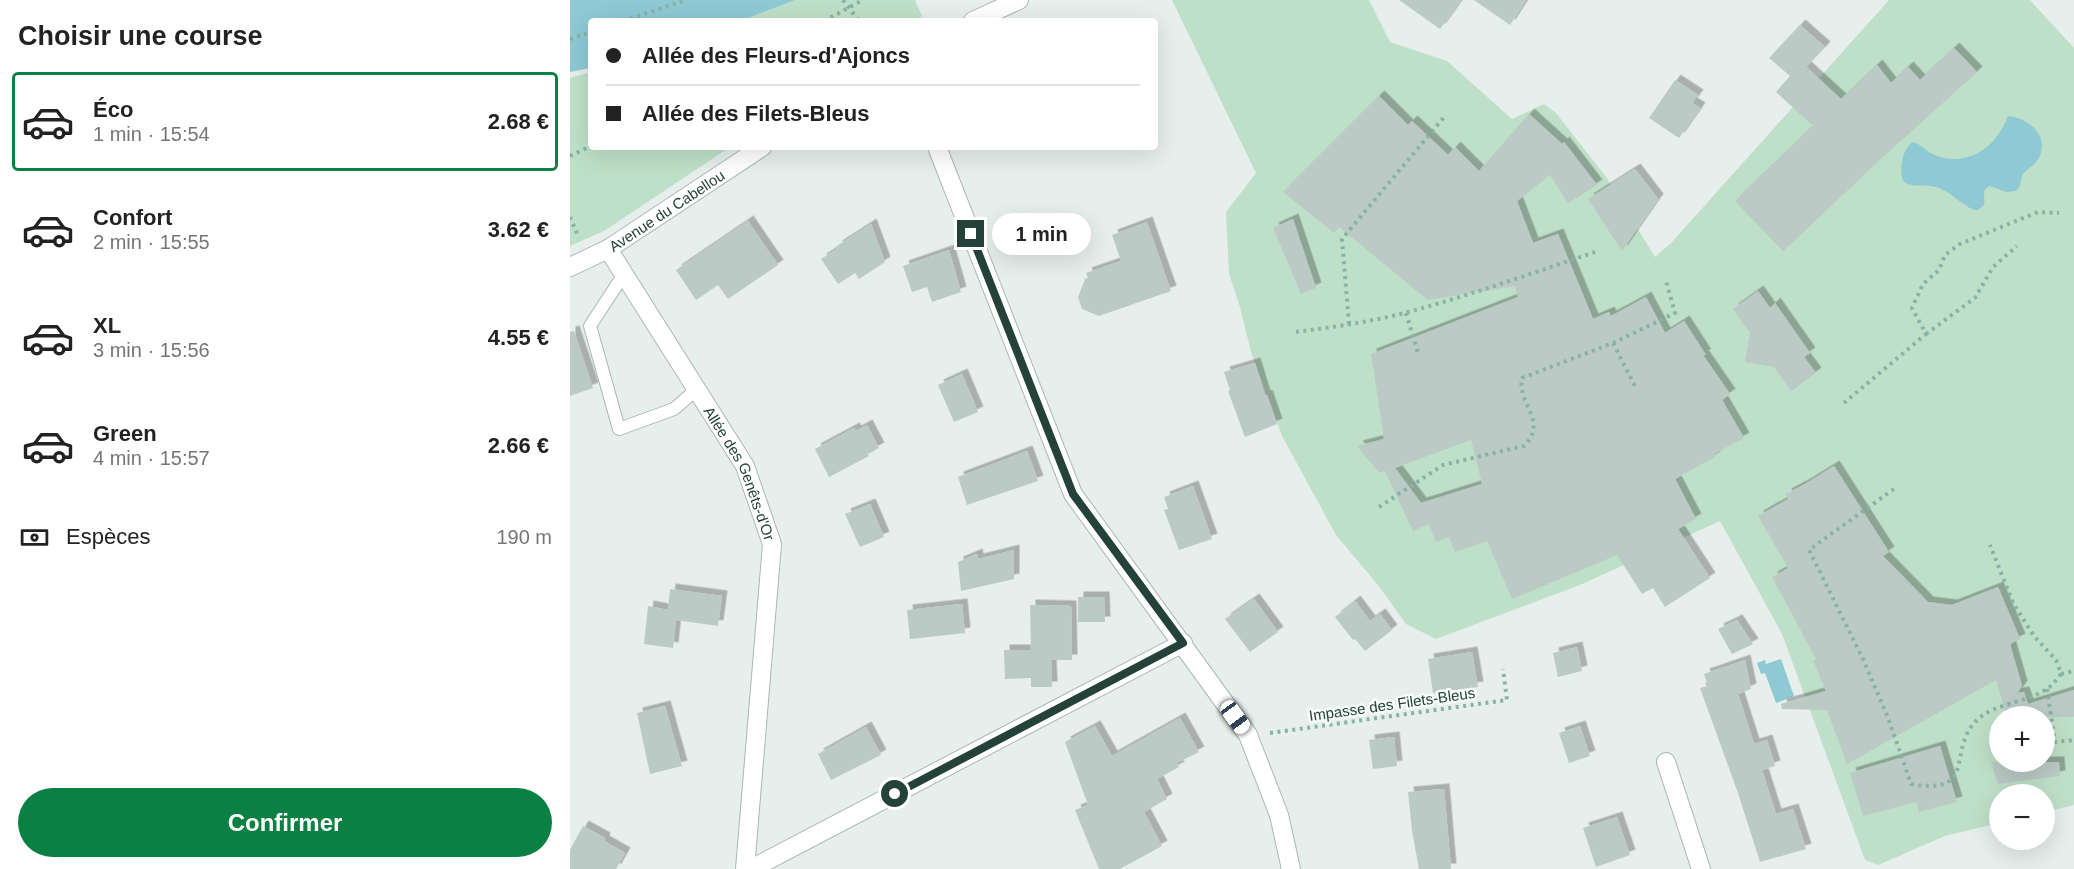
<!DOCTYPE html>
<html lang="fr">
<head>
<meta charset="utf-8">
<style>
	body { margin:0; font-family:Arial,sans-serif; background:#f2f2f2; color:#222; height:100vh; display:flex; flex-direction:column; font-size:22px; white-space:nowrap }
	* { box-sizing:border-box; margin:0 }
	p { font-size:20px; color:#767676 }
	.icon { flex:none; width:33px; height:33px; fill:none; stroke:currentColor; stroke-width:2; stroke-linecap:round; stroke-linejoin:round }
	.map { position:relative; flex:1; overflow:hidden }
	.side { display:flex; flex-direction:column; background:#fff; width:570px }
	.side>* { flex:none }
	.top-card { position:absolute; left:18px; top:18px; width:570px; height:132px; border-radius:6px; box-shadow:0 6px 24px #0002; display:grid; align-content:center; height:132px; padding:0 18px; background:#fff }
	.controls { position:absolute; left:1419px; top:706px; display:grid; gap:12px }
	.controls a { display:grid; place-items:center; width:66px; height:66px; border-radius:50%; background:#fff; box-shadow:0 6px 24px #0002; font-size:30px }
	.end { position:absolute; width:27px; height:27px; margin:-14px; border:8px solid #24423a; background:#fff; box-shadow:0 0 0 3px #fff }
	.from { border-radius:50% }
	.bubble { position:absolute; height:42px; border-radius:21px; background:#fff; box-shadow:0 6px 24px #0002; font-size:20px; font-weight:700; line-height:42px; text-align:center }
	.car { position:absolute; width:18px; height:36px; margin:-18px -9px; border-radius:8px; box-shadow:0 0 4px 2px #0007; background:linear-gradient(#fff 24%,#345 0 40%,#fff 0 76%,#345 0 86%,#fff 0) }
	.top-card b { display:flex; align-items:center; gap:21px; height:57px; font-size:22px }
	.top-card b+b { border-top:2px solid #e0e0e0 }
	.top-card i { width:15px; height:15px; background:#222 }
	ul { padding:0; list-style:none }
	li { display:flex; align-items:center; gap:18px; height:99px; margin:0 12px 9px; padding:0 6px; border:3px solid transparent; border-radius:6px }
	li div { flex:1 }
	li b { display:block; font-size:22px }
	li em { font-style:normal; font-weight:700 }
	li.on { border-color:#0b8043 }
	li>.icon { width:54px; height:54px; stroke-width:1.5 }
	h2 { padding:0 18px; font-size:27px; line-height:72px }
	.pay { display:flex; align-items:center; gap:15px; height:66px; padding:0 18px; font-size:22px }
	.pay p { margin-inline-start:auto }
	.primary-button { display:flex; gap:12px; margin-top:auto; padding:12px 18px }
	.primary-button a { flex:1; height:69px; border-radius:36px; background:#0b8043; color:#fff; font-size:24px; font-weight:700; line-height:69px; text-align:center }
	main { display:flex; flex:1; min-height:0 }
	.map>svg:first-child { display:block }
</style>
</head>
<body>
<main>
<section class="side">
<h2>Choisir une course</h2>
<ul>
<li class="on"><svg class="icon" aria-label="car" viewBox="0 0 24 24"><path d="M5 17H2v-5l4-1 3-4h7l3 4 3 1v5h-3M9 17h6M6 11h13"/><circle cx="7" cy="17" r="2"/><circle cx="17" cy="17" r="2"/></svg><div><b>Éco</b><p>1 min · 15:54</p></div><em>2.68 €</em></li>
<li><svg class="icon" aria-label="car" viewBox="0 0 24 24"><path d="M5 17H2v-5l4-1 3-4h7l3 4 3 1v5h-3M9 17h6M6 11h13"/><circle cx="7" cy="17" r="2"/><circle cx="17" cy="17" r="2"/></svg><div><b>Confort</b><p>2 min · 15:55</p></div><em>3.62 €</em></li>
<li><svg class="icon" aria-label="car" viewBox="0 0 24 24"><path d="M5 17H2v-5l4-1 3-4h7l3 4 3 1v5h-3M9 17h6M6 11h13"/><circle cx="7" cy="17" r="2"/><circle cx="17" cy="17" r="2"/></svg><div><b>XL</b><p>3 min · 15:56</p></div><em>4.55 €</em></li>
<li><svg class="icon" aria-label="car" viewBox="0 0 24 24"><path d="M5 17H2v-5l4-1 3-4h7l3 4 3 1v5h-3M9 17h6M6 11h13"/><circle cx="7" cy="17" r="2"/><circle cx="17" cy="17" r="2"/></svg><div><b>Green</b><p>4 min · 15:57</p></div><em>2.66 €</em></li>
</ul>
<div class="pay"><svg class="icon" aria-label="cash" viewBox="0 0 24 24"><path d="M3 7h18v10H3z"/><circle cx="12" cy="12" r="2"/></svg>Espèces<p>190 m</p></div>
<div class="primary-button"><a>Confirmer</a></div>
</section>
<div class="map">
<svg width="1504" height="869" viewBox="0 0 1504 869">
	<defs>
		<filter id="shadow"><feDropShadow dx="5.5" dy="-5.5" stdDeviation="0" flood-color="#0004"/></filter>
	</defs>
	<rect width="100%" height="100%" fill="#e6efeb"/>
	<g fill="#bfe0c8" fill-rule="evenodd">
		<path d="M 213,0 L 345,0 L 352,16 L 346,21 L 160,21 Z"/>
		<path d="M 602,0 L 799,0 L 820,42 L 877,61 L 942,119 L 974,104 L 986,113 L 1036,177 L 1085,257 L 1101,243 L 1319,0 L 1460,0 L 1504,48 L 1504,805 L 1475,812 L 1474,795 L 1430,795 L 1429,823 L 1375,836 L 1308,865 L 1295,860 L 1212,634 L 1150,521 L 1010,585 L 866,639 L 836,624 L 808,585 L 766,535 L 712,436 L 681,352 L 670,307 L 659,274 L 656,212 L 686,173 ZM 1430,717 L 1474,717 L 1474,762 L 1430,762 Z"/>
		<path d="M 21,72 L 21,147 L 160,147 L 34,231 L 0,246 L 0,78 Z"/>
	</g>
	<g fill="#8ec9d4">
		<path d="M 0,0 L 225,0 L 170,21 L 21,21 L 21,68 L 0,72 Z"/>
		<path d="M 1438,116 C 1460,118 1482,138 1467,161 C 1463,166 1456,170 1453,174 C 1450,180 1452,186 1446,191 L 1436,192 L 1420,186 C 1410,190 1416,197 1414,205 L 1408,210 L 1404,210 C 1390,204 1382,192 1366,187 C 1355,184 1341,188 1333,181 C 1329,168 1332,151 1342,142 C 1352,144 1357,153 1367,156 C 1400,167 1427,146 1438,116 Z"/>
		<path d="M 1211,659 L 1224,696 L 1206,703 L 1195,673 L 1191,674 L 1187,663 L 1195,660 L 1196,664 Z"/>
	</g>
	<g fill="#bbcac4" fill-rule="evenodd" filter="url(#shadow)">
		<path d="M 829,0 L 891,0 L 870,29 Z"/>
		<path d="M 904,0 L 956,0 L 940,25 Z"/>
		<path d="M 1230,25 L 1255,47 L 1236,67 L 1271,99 L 1307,65 L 1321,83 L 1338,67 L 1350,80 L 1384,48 L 1407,72 L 1304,165 L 1213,251 L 1165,201 L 1243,126 L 1206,92 L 1220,76 L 1199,58 Z"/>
		<path d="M 1105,80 L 1128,95 L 1122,103 L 1130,108 L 1109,138 L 1079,118 Z"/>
		<path d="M 809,96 L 838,125 L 842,121 L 878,155 L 885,147 L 909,171 L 959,114 L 992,144 L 994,142 L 1027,185 L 998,203 L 980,175 L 947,201 L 963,243 L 988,234 L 1023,319 L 1039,312 L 1041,316 L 1076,297 L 1095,333 L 1114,321 L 1136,355 L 1133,355 L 1160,394 L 1152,400 L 1174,438 L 1144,454 L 1145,457 L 1105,479 L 1126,519 L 1108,529 L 1140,578 L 1095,607 L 1083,588 L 1072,594 L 1047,555 L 942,599 L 917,541 L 885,552 L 879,537 L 866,542 L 859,524 L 843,531 L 815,471 L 809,473 L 787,446 L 814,439 L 801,354 L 948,297 L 945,286 L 858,300 L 769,227 L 764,233 L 713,192 ZM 901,440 L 912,484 L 851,503 L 825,468 Z"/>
		<path d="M 1065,169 L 1088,199 L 1052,251 L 1018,199 Z"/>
		<path d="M 723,219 L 746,288 L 731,294 L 703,228 Z"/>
		<path d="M 178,221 L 208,265 L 158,299 L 148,285 L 126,300 L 106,270 Z"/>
		<path d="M 577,222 L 601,291 L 529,316 L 512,309 L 508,297 L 515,279 L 518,278 L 516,273 L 551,261 L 542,235 Z"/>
		<path d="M 301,224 L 315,262 L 289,279 L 285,273 L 268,284 L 251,259 L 268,248 L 267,246 Z"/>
		<path d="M 379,250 L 391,292 L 362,302 L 357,287 L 342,292 L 333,266 Z"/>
		<path d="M 1188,291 L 1200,308 L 1205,303 L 1240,353 L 1234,357 L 1246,373 L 1221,391 L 1204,367 L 1175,362 L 1180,333 L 1163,309 Z"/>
		<path d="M 4,331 L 23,388 L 0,396 L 0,332 Z"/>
		<path d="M 685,363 L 695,396 L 697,395 L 707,424 L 675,437 L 658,391 L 660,390 L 654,372 Z"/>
		<path d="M 392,374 L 408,412 L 384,422 L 368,385 Z"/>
		<path d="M 297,425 L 309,448 L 297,454 L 299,456 L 259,477 L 245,449 L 284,428 L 286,431 Z"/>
		<path d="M 457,451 L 468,481 L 397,505 L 388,477 Z"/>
		<path d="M 1264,466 L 1319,552 L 1313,556 L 1358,602 L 1382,605 L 1428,587 L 1450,639 L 1440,644 L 1452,686 L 1447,693 L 1454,692 L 1458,704 L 1504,690 L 1504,717 L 1434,717 L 1433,712 L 1435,711 L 1426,680 L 1277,764 L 1257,710 L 1212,709 L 1211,704 L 1256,691 L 1243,660 L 1246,659 L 1202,577 L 1218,568 L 1188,516 L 1218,499 L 1216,494 L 1235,484 Z"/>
		<path d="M 623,486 L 642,539 L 609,550 L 594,510 L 598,509 L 594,497 Z"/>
		<path d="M 300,504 L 314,537 L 290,547 L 275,514 Z"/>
		<path d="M 444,550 L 444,579 L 391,591 L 388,562 L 407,554 L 408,559 Z"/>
		<path d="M 100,589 L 152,596 L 148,626 L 106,620 L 103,648 L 74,644 L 78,606 L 98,610 Z"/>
		<path d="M 508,597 L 534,597 L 535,622 L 508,622 Z"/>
		<path d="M 684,599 L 708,632 L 680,652 L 655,619 Z"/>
		<path d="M 785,601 L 800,621 L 810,614 L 822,630 L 795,651 L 785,639 L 783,640 L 765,617 Z"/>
		<path d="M 392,604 L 395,633 L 340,639 L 337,610 Z"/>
		<path d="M 460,605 L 501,606 L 502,660 L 481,660 L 482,687 L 461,687 L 461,678 L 435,679 L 434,650 L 461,650 Z"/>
		<path d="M 1167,620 L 1183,644 L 1162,654 L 1148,629 Z"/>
		<path d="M 1007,647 L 1012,671 L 988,677 L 983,653 Z"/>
		<path d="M 902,652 L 908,687 L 863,693 L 858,659 Z"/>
		<path d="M 1175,660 L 1181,689 L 1168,694 L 1184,744 L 1197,740 L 1205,766 L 1192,770 L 1206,814 L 1223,809 L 1236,849 L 1190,862 L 1168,793 L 1130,688 L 1138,686 L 1134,674 Z"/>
		<path d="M 95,706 L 112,766 L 80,774 L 67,713 Z"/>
		<path d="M 610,718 L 629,752 L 607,763 L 609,767 L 587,779 L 597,799 L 574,812 L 592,846 L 550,869 L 529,869 L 505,810 L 518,805 L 495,742 L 525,726 L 542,756 Z"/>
		<path d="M 1010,726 L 1020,756 L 999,763 L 989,733 Z"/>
		<path d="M 296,727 L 311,755 L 261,780 L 248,754 Z"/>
		<path d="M 824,737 L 827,766 L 803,769 L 799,740 Z"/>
		<path d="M 1370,746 L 1387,802 L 1349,812 L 1346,802 L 1293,816 L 1280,773 Z"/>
		<path d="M 1421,762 L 1489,762 L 1490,776 L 1428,784 Z"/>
		<path d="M 874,789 L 881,869 L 849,869 L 842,831 L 838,792 Z"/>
		<path d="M 1047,817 L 1060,855 L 1026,867 L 1013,828 Z"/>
		<path d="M 13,826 L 35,838 L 34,841 L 55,853 L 46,869 L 0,869 L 0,850 Z"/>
	</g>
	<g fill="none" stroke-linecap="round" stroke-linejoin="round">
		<g stroke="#a8b8b2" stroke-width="14">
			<path id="service" d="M 54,274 L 20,326 L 49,429 L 104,409 L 127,389"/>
		</g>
		<g stroke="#a8b8b2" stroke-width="20">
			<g id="minor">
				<path d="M 403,21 L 449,0"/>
				<path d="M 367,147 L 503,494 L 678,735 L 709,815 L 721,869"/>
				<path id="s1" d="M 38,249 L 175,466 L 202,544 L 175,869"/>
				<path id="s2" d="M 0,267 L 38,249 L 192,147"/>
				<path d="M 1096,762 L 1131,869"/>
				<path d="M 181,869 L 613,643"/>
			</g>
		</g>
		<g stroke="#86b3a5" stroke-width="4" stroke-dasharray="3 4.5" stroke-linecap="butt">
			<path d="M 273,0 L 289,21"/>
			<path d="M 53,21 L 116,0"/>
			<path d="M 254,21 L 293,0"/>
			<path d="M 0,39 L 21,32"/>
			<path d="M 0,156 L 21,146"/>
			<path d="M 0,217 L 9,238"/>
			<path d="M 836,313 L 848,353"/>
			<path d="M 779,324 L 772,239 L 875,116"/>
			<path d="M 726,332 C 763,327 801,322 838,312 C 901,295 963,273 1025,252"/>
			<path d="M 1356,334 L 1405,298 L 1423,267 L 1447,246"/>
			<path d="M 1043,343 L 1065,386"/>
			<path d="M 1274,403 L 1356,334 L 1342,308 L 1353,284 L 1369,270 L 1375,255 L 1390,244 L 1468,212 L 1489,213"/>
			<path d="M 1324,489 L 1239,550 L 1292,657 L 1317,715 L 1341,784 C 1408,796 1377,750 1406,721 C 1423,703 1460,702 1478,688 C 1483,685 1487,679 1491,674 L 1486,660 L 1464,636 L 1443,603 L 1420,545"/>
			<path d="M 809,507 L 873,465 L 954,446 C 979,421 947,405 952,378 L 1043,343 L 1105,313 L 1096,281"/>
			<path d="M 1491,674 L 1504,671"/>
			<path d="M 1477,689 L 1485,742 L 1504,740"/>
			<path d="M 700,733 L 937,700 L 933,669"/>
		</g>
		<use href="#service" stroke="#fff" stroke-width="12"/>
		<use href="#minor" stroke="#fff" stroke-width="18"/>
	</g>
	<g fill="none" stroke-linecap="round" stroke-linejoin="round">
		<path stroke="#24423a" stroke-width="8" d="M 325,794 L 613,643 L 503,494 L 401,234"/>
	</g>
	<g text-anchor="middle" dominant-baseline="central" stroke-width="5" stroke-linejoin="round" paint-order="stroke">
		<g font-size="15" fill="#24423a" stroke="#f7fbf9">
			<text stroke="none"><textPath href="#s2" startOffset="112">Avenue du Cabellou</textPath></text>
			<text stroke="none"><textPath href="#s1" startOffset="261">Allée des Genêts-d'Or</textPath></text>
			<text transform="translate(822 704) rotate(-8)">Impasse des Filets-Bleus</text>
		</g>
	</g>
</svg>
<div class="controls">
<a>+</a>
<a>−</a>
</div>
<i class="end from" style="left:325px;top:794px"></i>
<i class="end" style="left:401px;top:234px"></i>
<div class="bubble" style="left:422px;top:213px;width:99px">1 min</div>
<i class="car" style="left:665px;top:717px;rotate:144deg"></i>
<div class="top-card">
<b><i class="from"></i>Allée des Fleurs-d'Ajoncs</b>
<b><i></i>Allée des Filets-Bleus</b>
</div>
</div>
</main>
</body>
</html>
